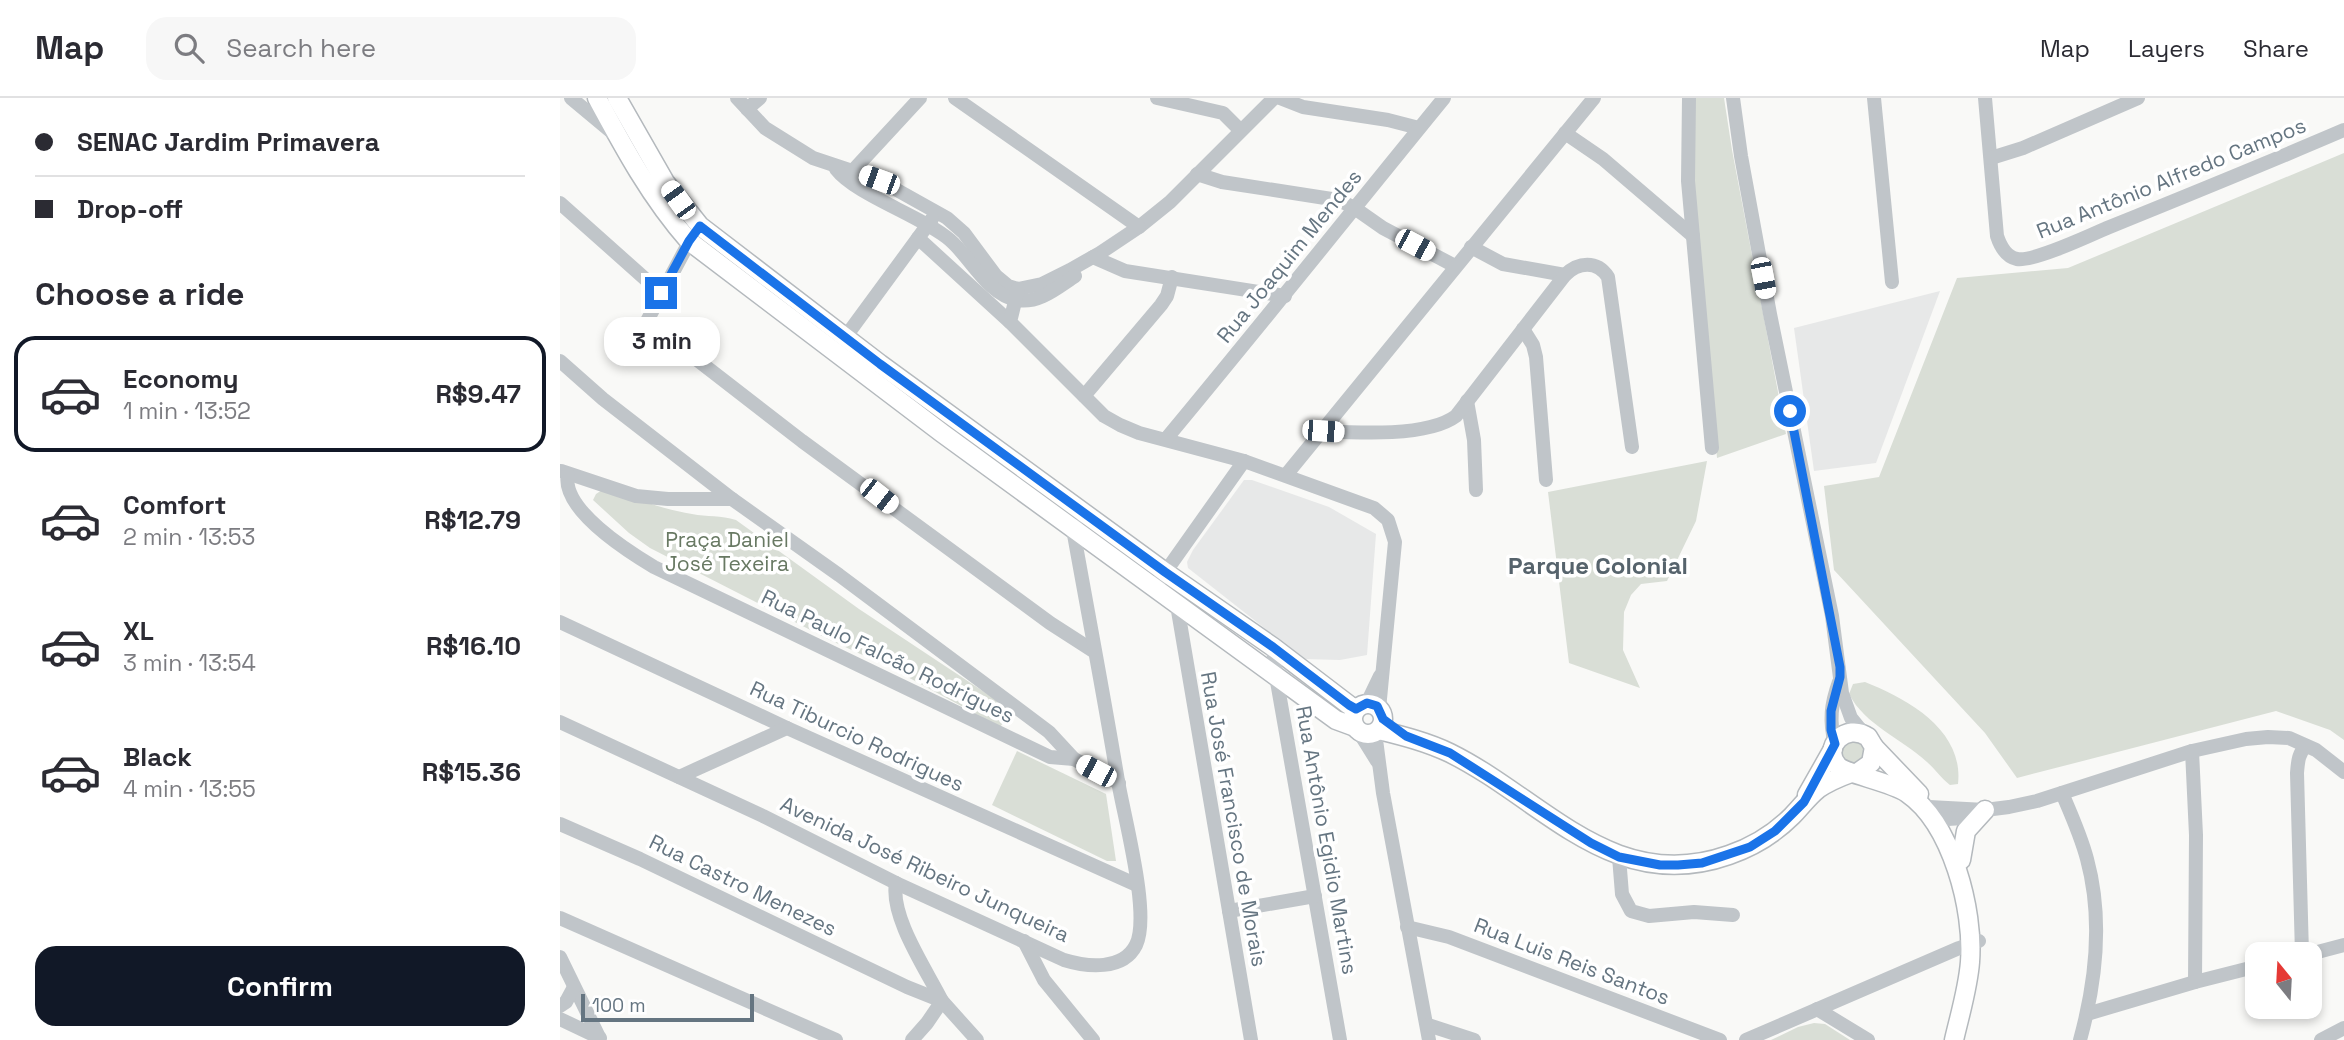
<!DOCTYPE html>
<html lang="en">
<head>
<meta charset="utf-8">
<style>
	body { margin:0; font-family:"Space Grotesk",sans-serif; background:#f7f7f7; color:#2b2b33; height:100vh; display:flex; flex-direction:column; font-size:26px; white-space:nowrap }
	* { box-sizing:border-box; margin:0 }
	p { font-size:23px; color:#7c7c81 }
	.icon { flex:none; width:38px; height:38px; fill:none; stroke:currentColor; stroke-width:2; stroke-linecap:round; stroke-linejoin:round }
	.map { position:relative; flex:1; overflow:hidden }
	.side { display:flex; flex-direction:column; background:#fff; width:560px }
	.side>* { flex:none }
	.hud { display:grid; align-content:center; height:154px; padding:0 35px; background:#fff }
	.needle { width:46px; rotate:342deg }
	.fabs { position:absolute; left:1685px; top:844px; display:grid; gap:14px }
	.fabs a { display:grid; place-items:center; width:77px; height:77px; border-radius:14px; background:#fff; box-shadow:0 4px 10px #0003; font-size:35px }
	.scale { position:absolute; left:21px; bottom:18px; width:173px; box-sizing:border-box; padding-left:7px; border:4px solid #657581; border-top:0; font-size:19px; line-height:24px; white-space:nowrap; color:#657581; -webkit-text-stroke:5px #fff; paint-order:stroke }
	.end { position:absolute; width:32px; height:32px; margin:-16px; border:9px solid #1a73e8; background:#fff; box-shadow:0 0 0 4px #fff }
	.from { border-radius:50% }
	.bubble { position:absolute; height:49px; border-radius:21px; background:#fff; box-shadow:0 4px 10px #0003; font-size:23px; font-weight:700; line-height:49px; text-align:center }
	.car { position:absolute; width:21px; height:42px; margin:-21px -10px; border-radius:9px; box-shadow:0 0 5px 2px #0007; background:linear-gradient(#fff 24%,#345 0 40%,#fff 0 76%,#345 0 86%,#fff 0) }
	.hud b { display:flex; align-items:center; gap:24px; height:66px; font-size:26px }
	.hud b+b { border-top:2px solid #e1e1e2 }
	.hud i { width:18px; height:18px; background:#2b2b33 }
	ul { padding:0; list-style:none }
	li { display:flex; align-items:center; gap:21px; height:116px; margin:0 14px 10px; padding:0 21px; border:4px solid transparent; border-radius:21px }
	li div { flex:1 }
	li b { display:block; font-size:26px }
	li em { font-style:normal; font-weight:700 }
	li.on { border-color:#111827 }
	li>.icon { width:63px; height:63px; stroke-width:1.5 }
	h2 { padding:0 35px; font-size:32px; line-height:84px }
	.primary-button { display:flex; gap:14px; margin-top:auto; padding:14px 35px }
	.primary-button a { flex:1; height:80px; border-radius:21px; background:#111827; color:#fff; font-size:28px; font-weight:700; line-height:80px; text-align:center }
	header { display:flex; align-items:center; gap:42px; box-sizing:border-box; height:98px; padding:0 35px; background:#fff; border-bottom:2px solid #e1e1e2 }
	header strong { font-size:33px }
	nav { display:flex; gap:38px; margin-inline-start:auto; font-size:24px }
	.search { width:490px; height:63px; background:#f7f7f7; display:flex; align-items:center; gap:18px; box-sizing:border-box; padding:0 24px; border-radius:21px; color:#7c7c81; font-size:26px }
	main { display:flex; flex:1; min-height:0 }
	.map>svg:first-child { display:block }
</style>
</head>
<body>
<header>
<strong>Map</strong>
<div class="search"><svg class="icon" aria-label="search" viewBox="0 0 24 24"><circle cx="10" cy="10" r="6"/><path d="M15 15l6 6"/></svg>Search here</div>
<nav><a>Map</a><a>Layers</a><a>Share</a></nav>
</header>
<main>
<section class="side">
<div class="hud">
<b><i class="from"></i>SENAC Jardim Primavera</b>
<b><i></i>Drop-off</b>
</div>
<h2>Choose a ride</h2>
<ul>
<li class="on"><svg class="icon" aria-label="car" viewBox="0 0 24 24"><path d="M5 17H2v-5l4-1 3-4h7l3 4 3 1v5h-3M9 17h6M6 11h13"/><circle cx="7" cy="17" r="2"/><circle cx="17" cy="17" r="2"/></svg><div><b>Economy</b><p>1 min · 13:52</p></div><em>R$9.47</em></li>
<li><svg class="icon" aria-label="car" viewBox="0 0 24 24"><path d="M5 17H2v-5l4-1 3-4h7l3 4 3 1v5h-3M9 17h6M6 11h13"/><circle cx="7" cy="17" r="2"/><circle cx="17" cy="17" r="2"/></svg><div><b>Comfort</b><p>2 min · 13:53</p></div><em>R$12.79</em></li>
<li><svg class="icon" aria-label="car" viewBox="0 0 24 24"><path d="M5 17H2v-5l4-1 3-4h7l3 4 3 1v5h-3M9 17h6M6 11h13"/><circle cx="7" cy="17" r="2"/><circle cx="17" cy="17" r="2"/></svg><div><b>XL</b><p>3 min · 13:54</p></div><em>R$16.10</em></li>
<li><svg class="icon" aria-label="car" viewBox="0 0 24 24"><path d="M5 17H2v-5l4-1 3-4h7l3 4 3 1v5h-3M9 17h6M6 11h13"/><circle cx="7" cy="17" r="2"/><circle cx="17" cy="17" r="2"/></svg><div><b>Black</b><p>4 min · 13:55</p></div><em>R$15.36</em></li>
</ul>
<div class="primary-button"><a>Confirm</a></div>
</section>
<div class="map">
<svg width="1784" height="942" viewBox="0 0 1784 942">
	<rect width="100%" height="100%" fill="#f9f9f7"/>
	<g fill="#e7e8e8">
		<path d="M 1380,193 L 1316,365 L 1254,373 L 1234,230 Z"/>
		<path d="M 684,382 L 692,382 L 769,409 L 816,436 L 807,557 L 780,562 L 744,561 L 628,470 L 627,464 L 633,452 Z"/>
	</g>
	<g fill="#d9ded6">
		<path d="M 1135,0 L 1164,0 L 1172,52 L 1226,336 L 1157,360 L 1132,63 Z"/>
		<path d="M 1784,55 L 1784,642 L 1770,632 L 1716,613 L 1457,680 L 1425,635 L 1274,472 L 1264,388 L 1319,379 L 1397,180 L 1508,170 Z"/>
		<path d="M 1147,363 L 1136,423 L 1107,483 L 1081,486 L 1071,497 L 1064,514 L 1063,552 L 1080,590 L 1009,565 L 988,394 Z"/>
		<path d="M 45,390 C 74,400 101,411 132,416 C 147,419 161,417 176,422 L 299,511 L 453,613 L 440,629 L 331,570 L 272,543 L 90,450 L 69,435 L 33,402 L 36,396 Z"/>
		<path d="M 1305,584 C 1348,601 1404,632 1398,686 L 1390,687 C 1381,680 1375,671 1367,664 C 1342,641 1305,627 1289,596 L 1293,586 Z"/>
		<path d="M 1288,640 L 1309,649 L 1299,669 L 1284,665 L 1279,651 Z"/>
		<path d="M 457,653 L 546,696 L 556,763 L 547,763 L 432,707 Z"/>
		<path d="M 1254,925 L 1265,926 L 1290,942 L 1211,942 L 1238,929 Z"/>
	</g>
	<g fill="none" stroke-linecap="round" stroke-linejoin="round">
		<g stroke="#b4b9bd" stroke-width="21">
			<g id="major">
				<path d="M 37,0 C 64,50 91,100 129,143 L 382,335 L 776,622 L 795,629"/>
				<path d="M 57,0 L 105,84 L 140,128 L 320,266 L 605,474 L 713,549 L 789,607 L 796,611"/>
				<circle cx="808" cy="621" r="15"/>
				<path d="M 819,632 C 843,638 867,644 890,655 C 983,701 1053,798 1169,757 C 1192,749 1214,736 1232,718 C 1241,709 1248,699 1258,691 C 1268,684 1280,679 1291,675"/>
				<path d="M 1314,649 L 1359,696"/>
				<path d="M 1297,675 L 1311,665 L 1314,649 L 1308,639 C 1286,624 1261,649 1278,668 C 1286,676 1331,684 1347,695 C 1392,726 1414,812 1410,864 C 1408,890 1400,916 1394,942"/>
				<path d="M 1247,697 L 1273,651"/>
				<path d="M 1401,762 L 1406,733 L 1425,712"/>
			</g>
		</g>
		<g stroke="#c0c5c9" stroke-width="14">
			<path d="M 11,0 L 53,35"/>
			<path d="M 177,0 L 205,30 L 253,60 L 319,82 L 387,120 L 404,135 L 436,178 L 448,188 L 458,191 L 482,186 L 510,172 L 540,155 L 579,129 L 610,104 L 714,0"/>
			<path d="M 395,0 L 579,129"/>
			<path d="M 597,0 L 663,15 L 680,32"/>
			<path d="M 720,0 L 743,9 L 828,22 L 859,30"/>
			<path d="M 1129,0 L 1128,83 L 1152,350"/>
			<path d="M 1173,0 L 1181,58 L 1210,216 L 1272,518 L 1282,595 L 1291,620 L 1304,636"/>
			<path d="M 1314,0 L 1332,184"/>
			<path d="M 1425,0 L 1437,138 C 1440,147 1446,159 1457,161 C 1473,164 1529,138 1547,130 C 1626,98 1705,66 1784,32"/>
			<path d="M 187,11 L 200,0"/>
			<path d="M 1005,35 L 1043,61 L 1133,138"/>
			<path d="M 1431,60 L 1463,50 L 1578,0"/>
			<path d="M 276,71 C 296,97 362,118 390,142 C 411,160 428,197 457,202 C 479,206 498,189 515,178"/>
			<path d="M 637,76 L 662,84 L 778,102 L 793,109 L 823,130 L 895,168"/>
			<path d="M 287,79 L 360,0"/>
			<path d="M 0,105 L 101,195"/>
			<path d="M 134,135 L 87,223 L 242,343 L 490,525 L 535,554"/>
			<path d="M 358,140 L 450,224"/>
			<path d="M 911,149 L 943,166 L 1005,177"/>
			<path d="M 533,159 L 565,173 L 725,198"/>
			<path d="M 458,191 L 450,224 L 544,318 L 560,327 L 579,335 L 684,363 L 814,410 L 828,422 L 835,444 L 819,611"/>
			<path d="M 963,231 L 973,247 L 976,259 L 986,382"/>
			<path d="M 281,245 L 372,121"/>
			<path d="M 0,263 L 43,301 L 172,401 L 279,477 L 489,634 L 514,661 L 559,685"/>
			<path d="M 524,298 L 601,207 L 607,198 L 612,179"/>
			<path d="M 907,303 L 914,342 L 916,392"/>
			<path d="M 763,333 C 798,335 868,339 896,318 L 1005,177 C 1018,164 1037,162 1048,179 L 1072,349"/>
			<path d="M 606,341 C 700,228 791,114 884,0"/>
			<path d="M 1,373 L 76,398 L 108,401 L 172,401"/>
			<path d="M 8,376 C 0,411 69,454 94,469 L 490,659 L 514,661"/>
			<path d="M 726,377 L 1034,0"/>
			<path d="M 599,483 L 684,363"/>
			<path d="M 617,507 L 691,942"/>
			<path d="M 0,524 L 227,630 L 577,787"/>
			<path d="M 713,549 L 716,578 L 780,942"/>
			<path d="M 807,605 L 820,578"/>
			<path d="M 0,624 L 203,718 L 336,785 L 504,862 C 527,869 563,873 576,847 C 591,817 564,719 558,683 C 544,599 528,515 513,431 L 516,428"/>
			<path d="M 799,634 L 817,663"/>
			<path d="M 815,634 L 823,695 L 869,942"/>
			<path d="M 1275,646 C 1269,623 1271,606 1279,584"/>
			<path d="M 1632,653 L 1636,737 L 1635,884"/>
			<path d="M 119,679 L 227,630"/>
			<path d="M 1502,695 C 1511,716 1521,738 1527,761 C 1543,820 1536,884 1520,942"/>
			<path d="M 1369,709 L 1425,712 L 1449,709 L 1477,703 L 1632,653 L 1686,641 L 1708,639 L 1729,640 L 1756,652 L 1784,674"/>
			<path d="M 1371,722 L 1404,720 L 1418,715"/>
			<path d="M 0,726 L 80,761 L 347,889 L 382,903 L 417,942"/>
			<path d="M 1059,759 L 1062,796 L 1071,813 L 1089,818 L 1134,814 L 1173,817"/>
			<path d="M 336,785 C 330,819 366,871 382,903 L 367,925 L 352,942"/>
			<path d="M 669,813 L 755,798"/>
			<path d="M 0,820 L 276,942"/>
			<path d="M 847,829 L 889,839 L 1160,942"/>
			<path d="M 464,843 L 484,882 L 533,942"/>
			<path d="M 1742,856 L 1737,675 C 1738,664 1738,656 1746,648"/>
			<path d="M 1750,856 L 1784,847"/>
			<path d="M 0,859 L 39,939"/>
			<path d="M 0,908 L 6,904 L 14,889"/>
			<path d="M 1257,911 L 1308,942"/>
			<path d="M 1527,916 L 1635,884 L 1698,868"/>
			<path d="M 0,921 L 40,940"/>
			<path d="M 868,927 L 914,942"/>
			<path d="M 1186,942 L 1399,850 L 1419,843"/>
			<path d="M 1761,942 L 1784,930"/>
		</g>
		<use href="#major" stroke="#fff" stroke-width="18"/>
	</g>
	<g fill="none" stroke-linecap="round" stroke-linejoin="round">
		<path stroke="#1a73e8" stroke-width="9" d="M 101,195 L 129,143 L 140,128 L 320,266 L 605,474 L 713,549 L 789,607 L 796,611 L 807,605 L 817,608 L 823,621 L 846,638 L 890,655 L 1031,745 L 1059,759 L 1100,767 L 1118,767 L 1142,765 L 1190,749 L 1215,733 L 1244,704 L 1275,646 L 1271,632 L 1271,613 L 1280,579 L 1280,569 L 1230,313"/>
	</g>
	<g text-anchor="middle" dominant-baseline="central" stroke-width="7" stroke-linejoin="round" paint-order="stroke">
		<g font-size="21" fill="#657581" stroke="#fff">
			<text transform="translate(1611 80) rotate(-22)">Rua Antônio Alfredo Campos</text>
			<text transform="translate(729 158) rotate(-51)">Rua Joaquim Mendes</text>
			<text transform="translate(328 558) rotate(26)">Rua Paulo Falcão Rodrigues</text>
			<text transform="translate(297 638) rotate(25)">Rua Tiburcio Rodrigues</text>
			<text transform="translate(674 721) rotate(80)">Rua José Francisco de Morais</text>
			<text transform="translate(767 742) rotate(80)">Rua Antônio Egidio Martins</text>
			<text transform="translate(365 771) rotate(25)">Avenida José Ribeiro Junqueira</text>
			<text transform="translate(183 787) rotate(26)">Rua Castro Menezes</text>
			<text transform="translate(1012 863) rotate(21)">Rua Luis Reis Santos</text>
		</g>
		<g font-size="21" fill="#687963" stroke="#fff">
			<text x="167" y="441">Praça Daniel<tspan x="167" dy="24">José Texeira</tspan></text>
		</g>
		<g font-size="24" font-weight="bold" fill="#56636c" stroke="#fff">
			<text x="1038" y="467">Parque Colonial</text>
		</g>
	</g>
</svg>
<div class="fabs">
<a><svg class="needle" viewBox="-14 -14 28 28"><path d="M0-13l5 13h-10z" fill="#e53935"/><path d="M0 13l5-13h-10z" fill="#7c7c81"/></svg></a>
</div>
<div class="scale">100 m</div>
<i class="end from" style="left:1230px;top:313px"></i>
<i class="end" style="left:101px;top:195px"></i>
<div class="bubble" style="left:44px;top:219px;width:116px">3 min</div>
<i class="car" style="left:319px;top:82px;rotate:290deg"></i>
<i class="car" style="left:118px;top:102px;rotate:324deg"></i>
<i class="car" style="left:855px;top:147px;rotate:118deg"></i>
<i class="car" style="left:1203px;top:180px;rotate:169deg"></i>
<i class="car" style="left:763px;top:333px;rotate:94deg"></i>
<i class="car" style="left:319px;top:398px;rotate:128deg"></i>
<i class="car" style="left:536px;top:673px;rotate:298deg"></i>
</div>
</main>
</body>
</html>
